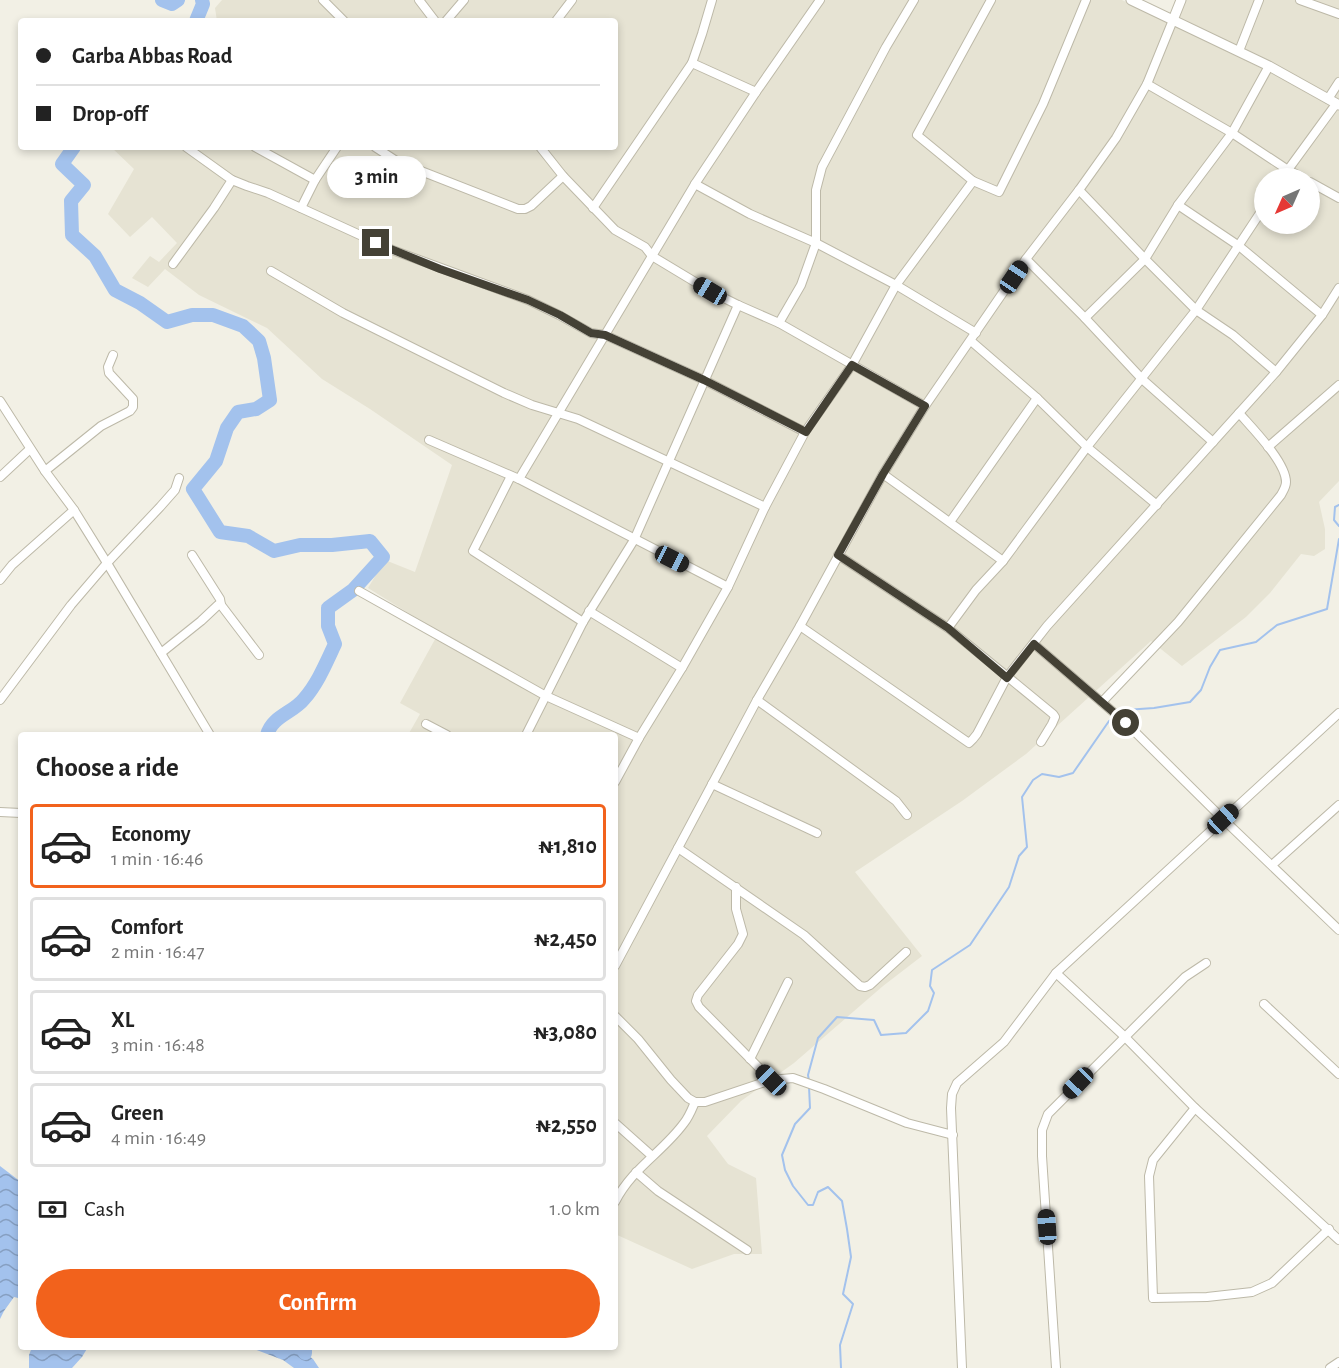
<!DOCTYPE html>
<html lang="en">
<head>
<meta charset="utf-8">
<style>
	body { margin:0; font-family:"Alegreya Sans",sans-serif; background:#f2f2f2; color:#222; height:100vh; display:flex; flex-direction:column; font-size:22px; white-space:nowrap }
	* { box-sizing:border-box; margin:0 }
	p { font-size:20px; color:#767676 }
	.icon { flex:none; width:33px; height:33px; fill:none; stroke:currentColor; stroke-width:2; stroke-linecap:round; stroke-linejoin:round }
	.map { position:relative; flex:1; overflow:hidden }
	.panel { position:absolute; left:18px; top:732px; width:600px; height:618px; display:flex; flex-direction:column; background:#fff; border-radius:6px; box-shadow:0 3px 9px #0003 }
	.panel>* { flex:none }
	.banner { position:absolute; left:18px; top:18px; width:600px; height:132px; border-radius:6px; box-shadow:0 3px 9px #0003; display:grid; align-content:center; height:132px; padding:0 18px; background:#fff }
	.needle { width:39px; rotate:225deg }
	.tools { position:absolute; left:1254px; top:168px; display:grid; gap:12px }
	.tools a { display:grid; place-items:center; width:66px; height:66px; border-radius:50%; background:#fff; box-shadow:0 3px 9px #0003; font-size:30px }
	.end { position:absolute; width:27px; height:27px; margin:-14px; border:8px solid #444135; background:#fff; box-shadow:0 0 0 3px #fff }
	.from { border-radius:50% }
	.bubble { position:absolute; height:42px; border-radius:21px; background:#fff; box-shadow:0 3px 9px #0003; font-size:20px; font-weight:700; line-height:42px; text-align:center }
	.car { position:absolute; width:18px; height:36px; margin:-18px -9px; border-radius:8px; box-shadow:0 0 4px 2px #0007; background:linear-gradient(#222 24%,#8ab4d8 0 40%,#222 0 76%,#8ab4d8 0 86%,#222 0) }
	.banner b { display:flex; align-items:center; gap:21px; height:57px; font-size:22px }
	.banner b+b { border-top:2px solid #e0e0e0 }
	.banner i { width:15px; height:15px; background:#222 }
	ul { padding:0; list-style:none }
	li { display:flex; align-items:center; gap:18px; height:84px; margin:0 12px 9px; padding:0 6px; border:3px solid #e0e0e0; border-radius:6px }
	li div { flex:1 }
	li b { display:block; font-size:22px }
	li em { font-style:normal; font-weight:700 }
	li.current { border-color:#f2621c }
	li>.icon { width:54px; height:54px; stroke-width:1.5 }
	h2 { padding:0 18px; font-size:27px; line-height:72px }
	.pay { display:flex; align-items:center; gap:15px; height:66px; padding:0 18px; font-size:22px }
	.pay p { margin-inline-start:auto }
	.button { display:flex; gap:12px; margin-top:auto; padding:12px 18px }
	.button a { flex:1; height:69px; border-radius:36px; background:#f2621c; color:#fff; font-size:24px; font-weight:700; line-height:69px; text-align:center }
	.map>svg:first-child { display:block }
</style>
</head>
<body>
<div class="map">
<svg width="1339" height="1368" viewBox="0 0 1339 1368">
	<defs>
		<pattern id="water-waves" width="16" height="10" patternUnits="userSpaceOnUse" patternTransform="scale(1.5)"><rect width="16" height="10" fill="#a3c2ed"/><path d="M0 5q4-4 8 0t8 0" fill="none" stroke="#869fc1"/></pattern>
	</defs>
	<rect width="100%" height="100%" fill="#f2f0e5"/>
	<g fill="#e6e3d3" fill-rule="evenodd">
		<path d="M 222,0 L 1122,0 L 1310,92 L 1339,110 L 1339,481 L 1319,502 L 1325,529 L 1325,549 L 1314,556 L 1301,554 L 1270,593 L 1246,617 L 1182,666 L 1151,641 L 1026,754 L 962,801 L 855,872 L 922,956 L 883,986 L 794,1063 L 741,1101 L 707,1136 L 728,1164 L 756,1178 L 762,1254 L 734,1254 L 692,1269 L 615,1234 L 615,735 L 408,735 L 420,714 L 400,703 L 439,632 L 368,588 L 385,560 L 415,572 L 452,465 L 370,409 L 322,379 L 267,328 L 199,295 L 165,269 L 148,287 L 132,278 L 150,256 L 159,262 L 177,243 L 152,217 L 130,237 L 108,214 L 134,169 L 111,147 L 615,147 L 615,21 L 217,21 L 215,8 ZM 1264,178 L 1310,178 L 1310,224 L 1264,224 Z"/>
		<path d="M 1184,0 L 1339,0 L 1339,102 L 1327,94 L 1177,16 Z"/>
	</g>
	<g fill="url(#water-waves)">
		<path d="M 0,1166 L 21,1182 L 21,1303 L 18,1298 L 14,1297 L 4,1311 L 0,1319 Z"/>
		<path d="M 32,1347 L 88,1347 L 82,1357 L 72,1368 L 29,1368 L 29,1355 Z"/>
		<path d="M 249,1347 L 297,1347 L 313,1359 L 319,1368 L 294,1368 L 283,1360 Z"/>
	</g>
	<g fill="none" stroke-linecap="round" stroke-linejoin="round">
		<g stroke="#a3c2ed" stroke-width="2">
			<path d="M 1339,505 L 1335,507 L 1334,520 L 1339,526"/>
			<path d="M 1120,713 L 1125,710 L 1154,708 L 1190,702 L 1201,690 L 1210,667 L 1220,650 L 1256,642 L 1277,625 L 1327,609 L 1339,539"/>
			<path d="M 809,1081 L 808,1075 L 818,1038 L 837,1017 L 874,1020 L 881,1035 L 906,1033 L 928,1011 L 934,993 L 930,986 L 932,970 L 970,945 L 1009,887 L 1019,856 L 1027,847 L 1022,797 L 1033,780 L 1042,774 L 1059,777 L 1073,773 L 1109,721 L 1115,717"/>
			<path d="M 809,1087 L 810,1108 L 795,1124 L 782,1155 L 785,1170 L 793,1186 L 808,1205 L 813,1205 L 818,1192 L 828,1187 L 842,1201 L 847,1229 L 851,1257 L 843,1294 L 853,1304 L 840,1345 L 841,1368"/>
		</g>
		<g stroke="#a3c2ed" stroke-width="14">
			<path d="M 162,0 L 172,4 L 178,0"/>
			<path d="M 196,21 L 203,4 L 202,0"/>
			<path d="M 74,147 L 62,164 L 84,185 L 71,201 L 72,235 L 95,256 L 115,290 L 140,303 L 167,322 L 192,315 L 213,315 L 243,326 L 259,341 L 264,358 L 270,400 L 256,409 L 238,412 L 227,428 L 216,461 L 193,489 L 220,532 L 248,536 L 274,551 L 300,545 L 332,545 L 370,541 L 383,557 L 353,590 L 328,608 L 328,626 L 335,644 C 326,663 318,683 304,699 C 293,713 272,716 267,735"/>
			<path d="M 305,1347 L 305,1353"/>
		</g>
		<g stroke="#bdb9a8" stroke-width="10">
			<g id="minor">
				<path d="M 323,0 L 344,21"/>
				<path d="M 419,0 L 435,21"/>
				<path d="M 991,0 L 917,135 L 973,181 L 999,192 L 1043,104 L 1086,0"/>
				<path d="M 1300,0 L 1339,14"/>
				<path d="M 446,21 L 464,0"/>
				<path d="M 556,21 L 572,0"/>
				<path d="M 1239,51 L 1259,0"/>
				<path d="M 692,63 L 756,92"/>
				<path d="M 1147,84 L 1232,133 L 1288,170 L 1303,178"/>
				<path d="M 1328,99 L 1339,82"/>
				<path d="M 186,147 L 232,180 L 247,186 L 268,193 L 395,251 L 528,300 L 559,315 L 591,333 L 605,335 L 704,380 L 805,432"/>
				<path d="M 255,147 L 315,180"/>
				<path d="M 375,147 L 398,162 L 518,209 L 525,209 L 531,206 L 563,176"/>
				<path d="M 540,147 L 563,176 L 615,230 L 645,247 L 652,256 L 710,291 L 738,305 L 779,323 L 925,406"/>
				<path d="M 1282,178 L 1336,104"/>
				<path d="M 1310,182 L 1339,198"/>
				<path d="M 695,184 L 750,214 L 816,243 L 896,285 L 976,333"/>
				<path d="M 1079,190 L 1145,259 L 1196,310 L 1233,335 L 1276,372"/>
				<path d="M 1178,205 L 1239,246 L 1322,315"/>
				<path d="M 301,208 L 315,180 L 337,147"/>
				<path d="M 593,208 L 692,63 L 702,34 L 712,0"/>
				<path d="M 1026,259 L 1085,318 L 1142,379 L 1213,442"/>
				<path d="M 173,264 L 214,208 L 232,180"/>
				<path d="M 271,271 L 343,313 L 504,393 L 532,405 L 578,419 L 765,507"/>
				<path d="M 1085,318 L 1145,259 L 1178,205 L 1232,133 L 1269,66"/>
				<path d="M 779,323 L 801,285 L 816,243 L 816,190 L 822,167 L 886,47 L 914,0"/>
				<path d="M 971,341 L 1037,398 L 1087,447 L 1157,505"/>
				<path d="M 0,401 L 45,471 L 74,510 L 107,563 L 210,735"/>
				<path d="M 429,440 L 519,479 L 728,587"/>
				<path d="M 1268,447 L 1339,385"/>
				<path d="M 45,471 L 101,426 L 130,411 L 133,407 L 133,399 L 109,373 L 108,367 L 113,355"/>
				<path d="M 883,474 L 1003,561"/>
				<path d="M 511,476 L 473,551 L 583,622"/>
				<path d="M 0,477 L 30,449"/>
				<path d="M 519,479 L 695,184 L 756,92 L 820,0"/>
				<path d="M 950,522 L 1037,398"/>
				<path d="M 192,555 L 220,599 L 221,605 L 259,655"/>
				<path d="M 838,555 L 948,628 L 1053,714 L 1055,717 L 1052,724 L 1041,742"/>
				<path d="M 0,580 L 12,565 L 74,510"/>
				<path d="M 359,591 L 546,696 L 639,738"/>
				<path d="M 589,611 L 682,668"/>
				<path d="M 800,626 L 969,743 L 973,739 L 977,734 L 1007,677 L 1047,626 L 1276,372 L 1322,315 L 1339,288"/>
				<path d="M 948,628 L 976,590 L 1003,561 L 1087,447 L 1196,310 L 1264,207"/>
				<path d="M 1034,644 L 1126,723 L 1223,819 L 1339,930"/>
				<path d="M 161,653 L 201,621 L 218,605 L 221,605"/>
				<path d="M 0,700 L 71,605 L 107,563 L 160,507 L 175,490 L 179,478"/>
				<path d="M 757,700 L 896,801 L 907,815"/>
				<path d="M 1102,702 L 1178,622 L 1281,495 C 1283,491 1286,487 1286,482 C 1286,462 1252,428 1239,413"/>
				<path d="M 426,724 L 447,735"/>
				<path d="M 526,735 L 583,622 L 634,540 L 738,305"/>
				<path d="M 615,782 L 639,738 L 682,668 L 728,587 L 765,507 L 805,432 L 852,365 L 896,285 L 973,181"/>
				<path d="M 712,784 L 817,833"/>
				<path d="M 0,812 L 21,813"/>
				<path d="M 678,848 L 804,935 L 860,986 L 865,987 L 870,985 L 906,952"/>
				<path d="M 1272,865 L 1339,805"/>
				<path d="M 736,887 L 736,909 L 743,934 L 738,944 L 698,995 L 696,1001 L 699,1007 L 771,1080"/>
				<path d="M 615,966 L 757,700 L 800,626 L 883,474 L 925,406 L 1026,259 L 1079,190 L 1116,138 L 1147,84 L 1173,20"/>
				<path d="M 1056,973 L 1124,1036 L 1195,1108 L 1339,1240"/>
				<path d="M 1264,1004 L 1339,1074"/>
				<path d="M 615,1016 L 638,1039 L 671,1080 L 688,1098 L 695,1102 L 705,1102 L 771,1080 L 793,1078 L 824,1089 L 907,1123 L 953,1135"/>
				<path d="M 750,1059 L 788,982"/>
				<path d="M 1195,1108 L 1153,1160 L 1149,1176 L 1153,1298 L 1207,1297 L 1252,1292 L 1272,1283 L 1329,1229"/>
				<path d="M 615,1123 L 652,1156"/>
				<path d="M 636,1172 L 658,1191 L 747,1250"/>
				<path d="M 615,1202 C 632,1168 663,1152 684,1123 C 689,1117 692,1109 695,1102"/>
				<path d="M 962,1368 L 951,1108 L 952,1094 L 957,1083 L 1004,1042 L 1056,973 L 1339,713"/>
				<path d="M 1056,1368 L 1042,1156 L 1042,1130 L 1048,1114 L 1185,977 L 1206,963"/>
				<path d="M 1330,1368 L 1339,1362"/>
			</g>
		</g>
		<g stroke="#bdb9a8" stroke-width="11">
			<g id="tertiary">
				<path d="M 1131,0 L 1269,66 L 1339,105"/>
				<path d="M 1173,20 L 1181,0"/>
			</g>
		</g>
		<use href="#minor" stroke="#fff" stroke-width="8"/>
		<use href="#tertiary" stroke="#fff" stroke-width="9"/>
	</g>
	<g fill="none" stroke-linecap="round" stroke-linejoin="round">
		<path stroke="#444135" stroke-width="8" d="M 376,243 L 440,269 L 528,300 L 560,315 L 591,333 L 605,335 L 704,380 L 806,432 L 852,365 L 925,406 L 883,474 L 838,555 L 948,628 L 1007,678 L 1034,644 L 1126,723"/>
	</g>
</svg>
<div class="tools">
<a><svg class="needle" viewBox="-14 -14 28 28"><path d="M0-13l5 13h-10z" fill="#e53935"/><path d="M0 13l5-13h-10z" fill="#767676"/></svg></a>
</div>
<i class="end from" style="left:1126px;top:723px"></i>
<i class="end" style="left:376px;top:243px"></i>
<div class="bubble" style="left:327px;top:156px;width:99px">3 min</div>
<i class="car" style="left:1014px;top:277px;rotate:34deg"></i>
<i class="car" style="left:710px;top:291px;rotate:301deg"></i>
<i class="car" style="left:672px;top:559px;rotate:117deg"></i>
<i class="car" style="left:1223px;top:819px;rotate:47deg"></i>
<i class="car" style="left:771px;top:1080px;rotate:315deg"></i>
<i class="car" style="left:1078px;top:1083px;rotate:224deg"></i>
<i class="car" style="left:1047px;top:1227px;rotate:356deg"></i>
<div class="banner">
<b><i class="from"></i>Garba Abbas Road</b>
<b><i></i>Drop-off</b>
</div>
<section class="panel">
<h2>Choose a ride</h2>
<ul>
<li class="current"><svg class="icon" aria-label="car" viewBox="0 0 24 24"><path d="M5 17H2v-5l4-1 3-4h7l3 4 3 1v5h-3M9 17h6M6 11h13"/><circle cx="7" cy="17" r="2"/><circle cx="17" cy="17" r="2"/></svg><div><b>Economy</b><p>1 min · 16:46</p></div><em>₦1,810</em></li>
<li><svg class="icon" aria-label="car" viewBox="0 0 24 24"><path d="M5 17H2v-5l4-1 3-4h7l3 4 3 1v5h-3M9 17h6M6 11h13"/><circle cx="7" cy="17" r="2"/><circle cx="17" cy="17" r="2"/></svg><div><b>Comfort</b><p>2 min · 16:47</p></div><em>₦2,450</em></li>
<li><svg class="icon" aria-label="car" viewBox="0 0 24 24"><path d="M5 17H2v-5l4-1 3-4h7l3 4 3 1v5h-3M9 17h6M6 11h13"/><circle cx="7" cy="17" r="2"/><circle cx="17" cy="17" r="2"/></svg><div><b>XL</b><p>3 min · 16:48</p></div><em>₦3,080</em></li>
<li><svg class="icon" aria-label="car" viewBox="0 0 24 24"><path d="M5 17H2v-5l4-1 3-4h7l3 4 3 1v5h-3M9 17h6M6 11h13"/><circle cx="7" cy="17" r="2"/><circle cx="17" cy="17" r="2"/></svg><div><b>Green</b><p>4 min · 16:49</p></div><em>₦2,550</em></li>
</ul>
<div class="pay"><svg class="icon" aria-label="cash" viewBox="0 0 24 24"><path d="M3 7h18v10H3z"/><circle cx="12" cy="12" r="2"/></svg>Cash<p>1.0 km</p></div>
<div class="button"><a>Confirm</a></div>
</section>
</div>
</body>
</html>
